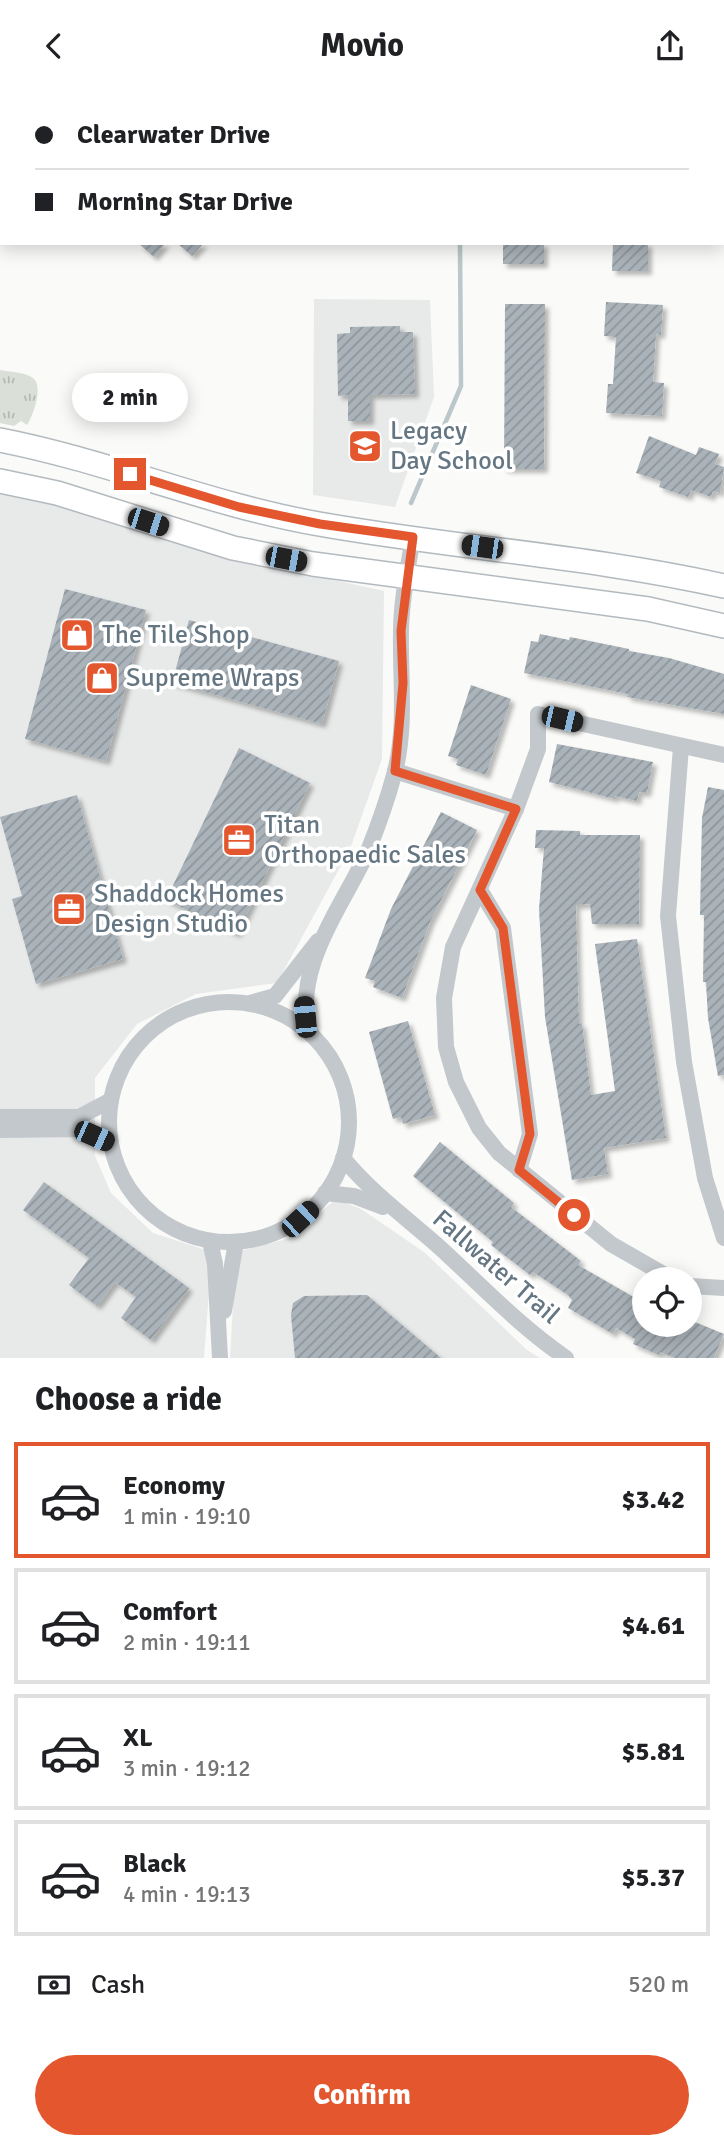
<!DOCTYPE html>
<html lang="en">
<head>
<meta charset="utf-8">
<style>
	body { margin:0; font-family:Signika,sans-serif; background:#f2f2f2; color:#202124; height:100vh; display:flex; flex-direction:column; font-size:26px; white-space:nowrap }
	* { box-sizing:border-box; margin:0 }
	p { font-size:23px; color:#757577 }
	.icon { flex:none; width:38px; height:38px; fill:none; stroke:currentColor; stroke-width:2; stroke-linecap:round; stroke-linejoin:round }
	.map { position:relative; height:1267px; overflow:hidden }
	.panel { display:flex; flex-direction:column; background:#fff; flex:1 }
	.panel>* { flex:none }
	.top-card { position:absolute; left:0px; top:0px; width:724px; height:154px; box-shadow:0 4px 18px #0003; display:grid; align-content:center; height:154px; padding:0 35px; background:#fff }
	.buttons { position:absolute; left:632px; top:1176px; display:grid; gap:14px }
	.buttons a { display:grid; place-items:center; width:70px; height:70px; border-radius:50%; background:#fff; box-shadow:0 4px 18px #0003; font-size:35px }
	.end { position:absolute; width:32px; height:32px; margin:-16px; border:9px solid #e4572e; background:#fff; box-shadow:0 0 0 4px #fff }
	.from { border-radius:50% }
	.bubble { position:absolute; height:49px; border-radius:24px; background:#fff; box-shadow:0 4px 18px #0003; font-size:23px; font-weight:700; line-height:49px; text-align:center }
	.car { position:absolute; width:21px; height:42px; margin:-21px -10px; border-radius:9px; box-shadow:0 0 5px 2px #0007; background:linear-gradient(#222 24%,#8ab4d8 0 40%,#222 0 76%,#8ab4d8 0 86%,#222 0) }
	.top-card b { display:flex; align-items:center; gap:24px; height:66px; font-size:26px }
	.top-card b+b { border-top:2px solid #e0e0e0 }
	.top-card i { width:18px; height:18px; background:#202124 }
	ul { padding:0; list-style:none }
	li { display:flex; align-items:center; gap:21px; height:116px; margin:0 14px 10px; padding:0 21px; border:4px solid #e0e0e0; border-radius:0px }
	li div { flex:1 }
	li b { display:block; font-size:26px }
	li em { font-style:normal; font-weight:700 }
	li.on { border-color:#e4572e }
	li>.icon { width:63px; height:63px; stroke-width:1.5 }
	h2 { padding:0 35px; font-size:32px; line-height:84px }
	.pay { display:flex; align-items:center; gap:18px; height:77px; padding:0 35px; font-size:26px }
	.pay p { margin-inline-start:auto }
	.primary-button { display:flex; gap:14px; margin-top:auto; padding:14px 35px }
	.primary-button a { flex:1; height:80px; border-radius:42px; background:#e4572e; color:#fff; font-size:28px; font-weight:700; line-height:80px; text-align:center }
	header { display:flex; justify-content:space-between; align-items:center; height:91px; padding:0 35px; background:#fff; font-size:32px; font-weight:700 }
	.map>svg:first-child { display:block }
</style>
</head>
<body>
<header><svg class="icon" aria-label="back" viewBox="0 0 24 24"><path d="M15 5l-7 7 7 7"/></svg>Movio<svg class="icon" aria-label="share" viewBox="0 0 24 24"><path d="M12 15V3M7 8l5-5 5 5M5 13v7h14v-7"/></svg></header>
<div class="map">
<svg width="724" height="1267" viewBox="0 0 724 1267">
	<defs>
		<pattern id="grass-tufts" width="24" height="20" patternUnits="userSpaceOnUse" patternTransform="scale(1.75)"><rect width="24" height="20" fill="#dadfd7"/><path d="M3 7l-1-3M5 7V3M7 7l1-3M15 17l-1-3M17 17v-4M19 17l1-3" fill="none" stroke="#b4b9b4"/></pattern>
		<pattern id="building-hatch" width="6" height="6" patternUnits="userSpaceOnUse" patternTransform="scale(1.75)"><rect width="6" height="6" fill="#aab3b9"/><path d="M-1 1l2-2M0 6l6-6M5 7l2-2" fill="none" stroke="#8e969c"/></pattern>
		<filter id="shadow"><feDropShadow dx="4" dy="4" stdDeviation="2" flood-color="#0004"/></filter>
	</defs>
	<rect width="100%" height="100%" fill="#fafaf8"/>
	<g fill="#e8e9e9">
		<path d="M 314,208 L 430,209 L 434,306 L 395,416 L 313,404 Z"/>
		<path d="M 0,401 L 59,412 L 212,462 L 384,500 L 382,668 L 350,758 L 277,892 L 196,903 L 137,933 L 95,987 L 95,1065 L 111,1102 L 153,1142 L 212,1161 L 204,1267 L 0,1267 Z"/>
		<path d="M 336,1108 L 361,1118 L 424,1161 L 527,1259 L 540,1267 L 230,1267 L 236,1161 L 287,1148 Z"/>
	</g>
	<path fill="url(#grass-tufts)" d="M 0,279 C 9,281 25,281 33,287 C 44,295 33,325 27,334 L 21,330 L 14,335 L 0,332 Z"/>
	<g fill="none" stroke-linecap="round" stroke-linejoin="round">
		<g stroke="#bbc7cb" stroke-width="4.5">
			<path d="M 460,0 L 460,2"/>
			<path d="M 411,412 L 461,295 L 460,152"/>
		</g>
	</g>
	<g fill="url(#building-hatch)" filter="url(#shadow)">
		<path d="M 138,152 L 166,152 L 154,166 Z"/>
		<path d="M 177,152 L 204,152 L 192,165 Z"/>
		<rect x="503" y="152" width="41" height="21"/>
		<path d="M 613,152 L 648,152 L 648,180 L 612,180 Z"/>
		<path d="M 606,211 L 663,214 L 661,244 L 656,243 L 653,291 L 664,292 L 662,325 L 606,322 L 608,293 L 613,293 L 616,246 L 604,245 Z"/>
		<path d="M 505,213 L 545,213 L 544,378 L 504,378 Z"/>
		<path d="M 400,235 L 400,241 L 413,241 L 415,303 L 370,304 L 370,330 L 348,330 L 348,304 L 338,305 L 337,243 L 350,242 L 350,236 Z"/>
		<path d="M 649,345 L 696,364 L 699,356 L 719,363 L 715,373 L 724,376 L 720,402 L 713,400 L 711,406 L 691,399 L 688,406 L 659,396 L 661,390 L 636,382 Z"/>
		<path d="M 65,498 L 146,519 L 106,670 L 25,648 Z"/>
		<path d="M 189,529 L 339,570 L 322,633 L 172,592 Z"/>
		<path d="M 540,543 L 569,549 L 570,546 L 629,558 L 629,560 L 669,567 L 724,583 L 724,623 L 627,606 L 628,603 L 524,582 L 531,550 L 538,551 Z"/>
		<path d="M 471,594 L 511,608 L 486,684 L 456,674 L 458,668 L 448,665 Z"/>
		<path d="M 557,653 L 653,671 L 647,702 L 639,701 L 637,710 L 615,705 L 615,708 L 549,691 Z"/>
		<path d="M 239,657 L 310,692 L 237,843 L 166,809 Z"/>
		<path d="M 708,696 L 724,699 L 724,984 L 718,985 L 708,927 L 706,891 L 703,891 L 704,824 L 700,824 L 702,727 Z"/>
		<path d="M 77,704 L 123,868 L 36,893 L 12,808 L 22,805 L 0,726 Z"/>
		<path d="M 441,721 L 477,739 L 430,831 L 402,907 L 373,896 L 375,890 L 365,887 L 391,818 Z"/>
		<path d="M 536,739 L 580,740 L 580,744 L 640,744 L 639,833 L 592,833 L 590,813 L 576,814 L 579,933 L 582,932 L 591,1004 L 615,1000 L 595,853 L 637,848 L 666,1047 L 604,1057 L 608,1083 L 572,1089 L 545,926 L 539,818 L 544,757 L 535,757 Z"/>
		<path d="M 408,930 L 435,1024 L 403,1033 L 401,1026 L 393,1028 L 369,941 Z"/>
		<path d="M 440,1051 L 514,1112 L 511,1116 L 581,1170 L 578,1174 L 644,1212 L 644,1234 L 690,1234 L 690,1229 L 724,1243 L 714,1267 L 675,1267 L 660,1261 L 659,1264 L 633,1253 L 635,1248 L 616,1237 L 613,1243 L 568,1217 L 572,1209 L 568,1204 L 533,1181 L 530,1184 L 491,1154 L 493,1151 L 413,1085 Z"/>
		<path d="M 44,1091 L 189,1197 L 151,1249 L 121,1227 L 136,1206 L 115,1191 L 97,1215 L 69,1194 L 89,1167 L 23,1119 Z"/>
		<path d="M 367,1204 L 441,1267 L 295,1267 L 291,1224 L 293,1212 L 304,1205 Z"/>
	</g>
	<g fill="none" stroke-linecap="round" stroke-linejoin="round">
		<g stroke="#b3babf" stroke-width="26">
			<g id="secondary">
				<path d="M 0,349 C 108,370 210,414 319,433 C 454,457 590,465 724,495"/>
				<path d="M 0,390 L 57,402 L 233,457 L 313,473 L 648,518 L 724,535"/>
			</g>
		</g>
		<g stroke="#c3c8cc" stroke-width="16">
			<path d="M 681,656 L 668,825 L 684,971 L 705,1087 L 724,1147"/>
			<path d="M 395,680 L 516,718"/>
			<path d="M 480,799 L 503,837 L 530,1043 L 519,1079"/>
			<circle cx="229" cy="1031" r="120"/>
			<path d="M 250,912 L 275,905 L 318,850"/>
			<path d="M 310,942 C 291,879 343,815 368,760 C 378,735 387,710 394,684 C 407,638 400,588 401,541 C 401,510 408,477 413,446"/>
			<path d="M 0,1026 L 79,1026 L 111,1009"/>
			<path d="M 0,1039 L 79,1038 L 110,1052"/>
			<path d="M 343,1067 C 371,1101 404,1125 437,1154 C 480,1193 518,1234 566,1267"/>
			<path d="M 325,1102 L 354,1105 L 383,1116"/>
			<path d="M 210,1150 L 215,1173 L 220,1267"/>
			<path d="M 672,1188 L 611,1153 L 499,1062 L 479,1037 L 456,991 L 446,956 L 444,907 L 453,856 L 516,718 L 538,658 L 538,623 L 724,664"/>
			<path d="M 690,1195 L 724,1197"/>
			<path d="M 224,1220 L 236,1151"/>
		</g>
		<use href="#secondary" stroke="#fff" stroke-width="23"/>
	</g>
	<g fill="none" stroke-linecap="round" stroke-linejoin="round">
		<path stroke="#e4572e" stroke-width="9" d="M 130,383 L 239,416 L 320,433 L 413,446 L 401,540 L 403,592 L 395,680 L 516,718 L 480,799 L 503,837 L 530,1043 L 519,1079 L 574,1124"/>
	</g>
	<defs>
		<g id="school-square" transform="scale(1.75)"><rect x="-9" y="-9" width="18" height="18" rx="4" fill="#e4572e" stroke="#fff"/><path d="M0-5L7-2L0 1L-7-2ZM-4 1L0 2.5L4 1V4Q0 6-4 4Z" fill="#fff"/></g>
		<g id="shop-square" transform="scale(1.75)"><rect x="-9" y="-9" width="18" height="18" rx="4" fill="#e4572e" stroke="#fff"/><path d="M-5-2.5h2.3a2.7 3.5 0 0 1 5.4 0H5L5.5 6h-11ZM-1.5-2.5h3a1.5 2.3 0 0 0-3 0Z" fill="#fff"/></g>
		<g id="office-square" transform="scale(1.75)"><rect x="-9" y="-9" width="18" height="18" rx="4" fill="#e4572e" stroke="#fff"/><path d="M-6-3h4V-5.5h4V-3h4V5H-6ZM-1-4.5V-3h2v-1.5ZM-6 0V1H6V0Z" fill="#fff"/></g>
	</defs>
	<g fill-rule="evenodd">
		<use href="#school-square" x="365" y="355"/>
		<use href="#shop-square" x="77" y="544"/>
		<use href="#shop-square" x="102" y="587"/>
		<use href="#office-square" x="239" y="749"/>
		<use href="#office-square" x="69" y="818"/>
	</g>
	<g text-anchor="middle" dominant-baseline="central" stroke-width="7" stroke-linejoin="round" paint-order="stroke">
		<g font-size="26" fill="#657683" stroke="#fff" text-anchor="start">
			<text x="390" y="340">Legacy<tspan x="390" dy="30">Day School</tspan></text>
			<text x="102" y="544">The Tile Shop</text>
			<text x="126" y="587">Supreme Wraps</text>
			<text x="264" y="734">Titan<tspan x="264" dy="30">Orthopaedic Sales</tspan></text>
			<text x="94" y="803">Shaddock Homes<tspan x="94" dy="30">Design Studio</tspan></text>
		</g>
		<g font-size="26" fill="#657683" stroke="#fff">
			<text transform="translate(496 1176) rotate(41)">Fallwater Trail</text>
		</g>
	</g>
</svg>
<div class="buttons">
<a><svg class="icon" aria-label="locate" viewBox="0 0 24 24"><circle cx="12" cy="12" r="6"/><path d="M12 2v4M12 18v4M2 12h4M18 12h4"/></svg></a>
</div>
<i class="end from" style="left:574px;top:1124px"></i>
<i class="end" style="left:130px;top:383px"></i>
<div class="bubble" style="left:72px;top:282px;width:116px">2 min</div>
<i class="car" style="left:148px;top:431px;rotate:108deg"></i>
<i class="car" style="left:482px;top:456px;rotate:278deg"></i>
<i class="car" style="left:286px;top:468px;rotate:101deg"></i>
<i class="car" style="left:562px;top:628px;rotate:103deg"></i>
<i class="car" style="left:305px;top:926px;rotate:355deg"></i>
<i class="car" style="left:94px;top:1045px;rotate:114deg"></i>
<i class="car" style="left:300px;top:1128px;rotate:47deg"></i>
<div class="top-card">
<b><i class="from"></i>Clearwater Drive</b>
<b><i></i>Morning Star Drive</b>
</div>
</div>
<section class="panel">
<h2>Choose a ride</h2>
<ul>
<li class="on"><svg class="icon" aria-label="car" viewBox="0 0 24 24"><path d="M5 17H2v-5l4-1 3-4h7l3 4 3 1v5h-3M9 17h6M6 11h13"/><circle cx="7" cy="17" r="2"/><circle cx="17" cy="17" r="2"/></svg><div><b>Economy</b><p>1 min · 19:10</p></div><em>$3.42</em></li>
<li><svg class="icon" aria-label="car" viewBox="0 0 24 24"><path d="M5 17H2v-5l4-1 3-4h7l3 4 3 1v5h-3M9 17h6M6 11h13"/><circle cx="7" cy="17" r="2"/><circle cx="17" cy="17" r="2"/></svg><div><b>Comfort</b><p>2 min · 19:11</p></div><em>$4.61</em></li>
<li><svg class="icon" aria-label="car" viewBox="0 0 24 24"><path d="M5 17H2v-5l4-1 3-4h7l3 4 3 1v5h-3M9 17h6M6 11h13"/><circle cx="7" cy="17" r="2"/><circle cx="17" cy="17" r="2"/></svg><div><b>XL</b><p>3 min · 19:12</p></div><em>$5.81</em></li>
<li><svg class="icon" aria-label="car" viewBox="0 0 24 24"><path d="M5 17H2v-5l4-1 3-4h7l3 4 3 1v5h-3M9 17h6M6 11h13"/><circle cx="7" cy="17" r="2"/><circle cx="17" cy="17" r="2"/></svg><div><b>Black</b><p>4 min · 19:13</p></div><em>$5.37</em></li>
</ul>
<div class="pay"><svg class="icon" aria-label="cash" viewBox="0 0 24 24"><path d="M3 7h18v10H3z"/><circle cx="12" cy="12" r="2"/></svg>Cash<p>520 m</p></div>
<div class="primary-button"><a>Confirm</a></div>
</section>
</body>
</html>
